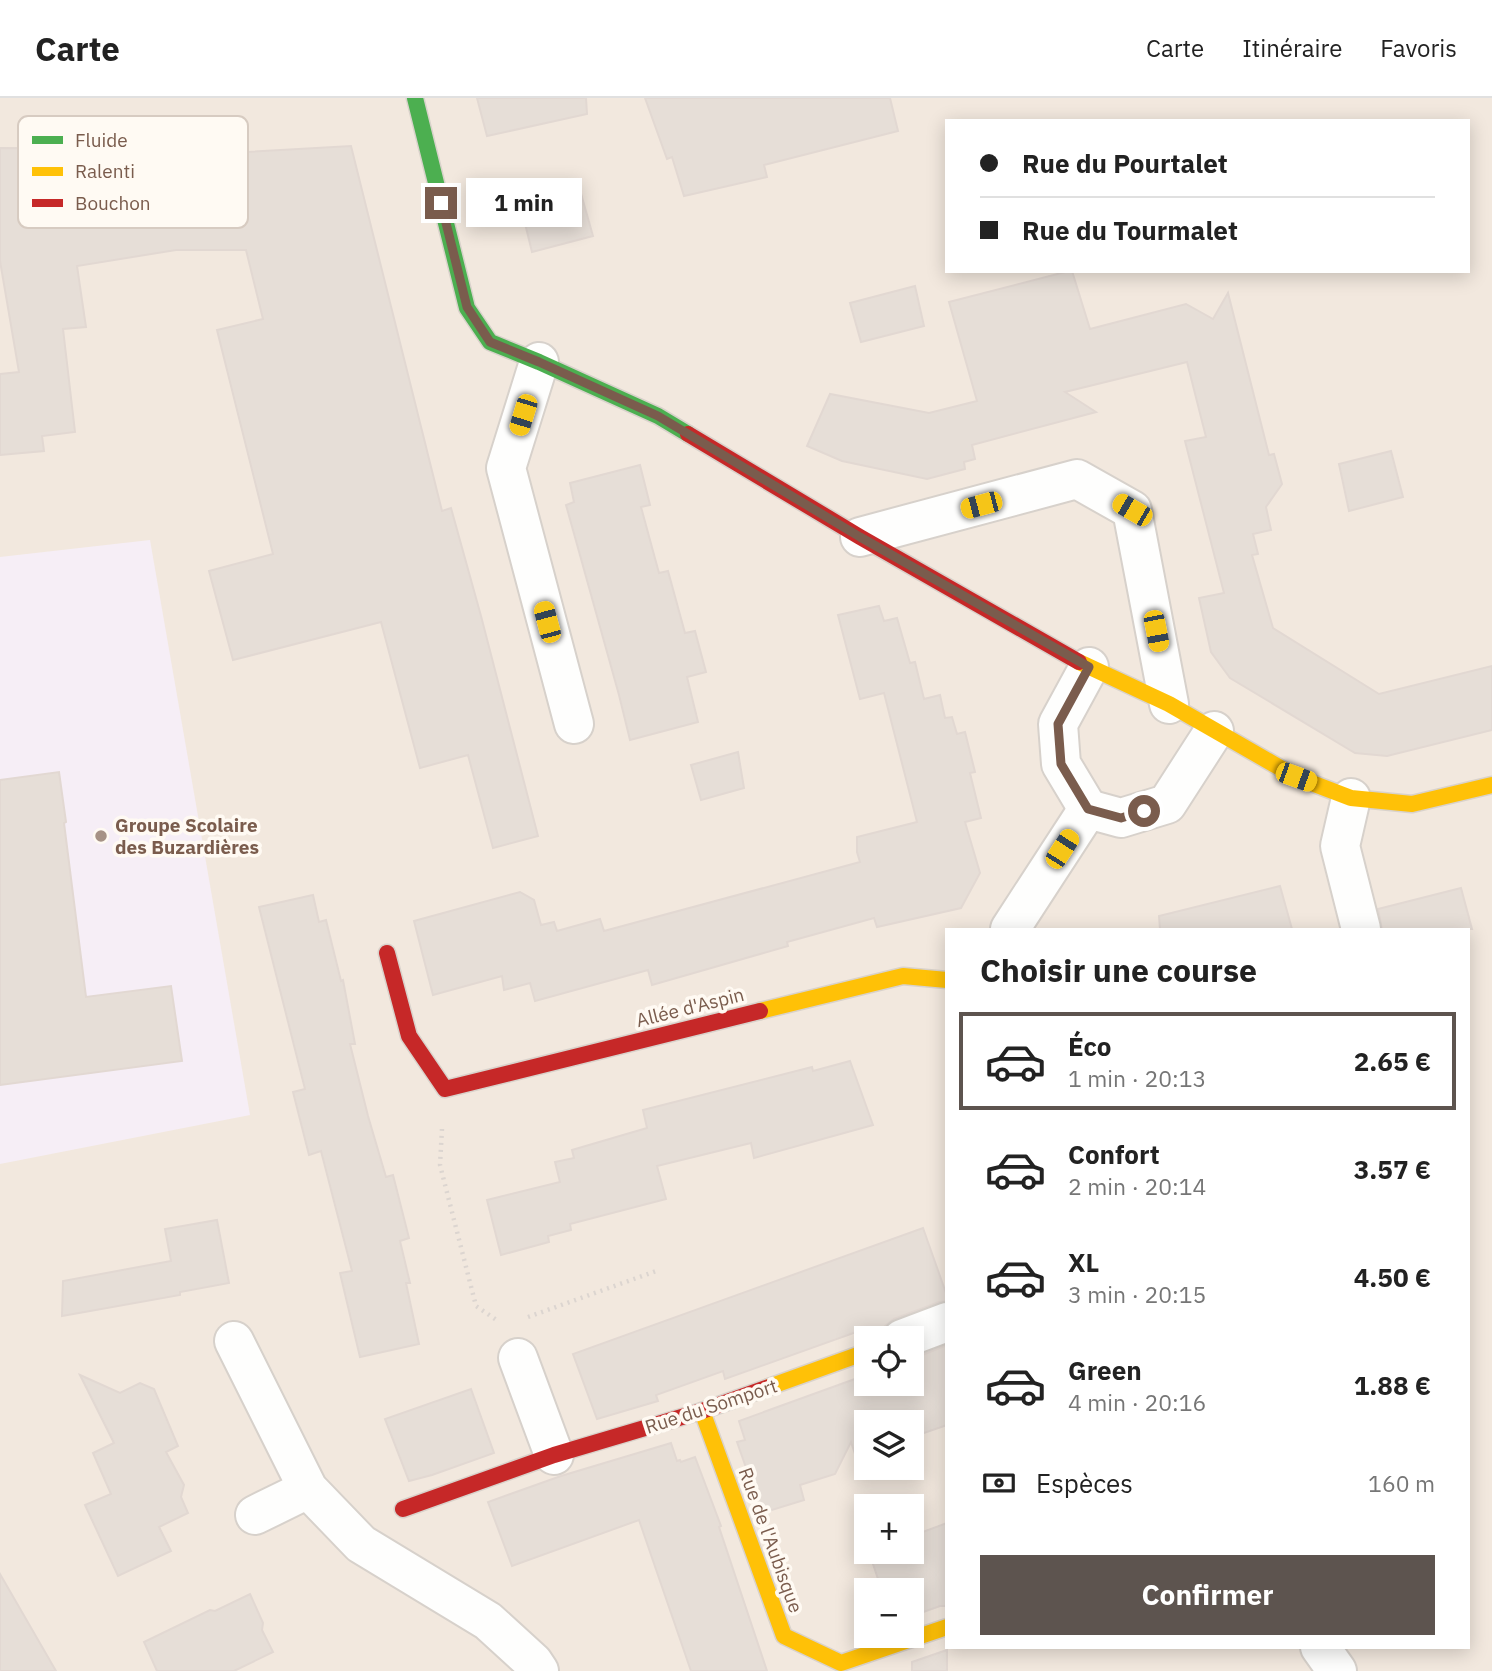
<!DOCTYPE html>
<html lang="fr">
<head>
<meta charset="utf-8">
<style>
	body { margin:0; font-family:"IBM Plex Sans",sans-serif; background:#f6f6f6; color:#222; height:100vh; display:flex; flex-direction:column; font-size:26px; white-space:nowrap }
	* { box-sizing:border-box; margin:0 }
	p { font-size:23px; color:#767676 }
	.icon { flex:none; width:38px; height:38px; fill:none; stroke:currentColor; stroke-width:2; stroke-linecap:round; stroke-linejoin:round }
	.map { position:relative; flex:1; overflow:hidden }
	.panel { position:absolute; left:945px; top:830px; width:525px; height:721px; display:flex; flex-direction:column; background:#fff; border-radius:0px; box-shadow:0 4px 18px #0003 }
	.panel>* { flex:none }
	.guide { position:absolute; left:945px; top:21px; width:525px; height:154px; border-radius:0px; box-shadow:0 4px 18px #0003; display:grid; align-content:center; height:154px; padding:0 35px; background:#fff }
	.buttons { position:absolute; left:854px; top:1228px; display:grid; gap:14px }
	.buttons a { display:grid; place-items:center; width:70px; height:70px; border-radius:0px; background:#fff; box-shadow:0 4px 18px #0003; font-size:35px }
	.end { position:absolute; width:32px; height:32px; margin:-16px; border:9px solid #7a5c4d; background:#fff; box-shadow:0 0 0 4px #fff }
	.from { border-radius:50% }
	.bubble { position:absolute; height:49px; border-radius:0px; background:#fff; box-shadow:0 4px 18px #0003; font-size:23px; font-weight:800; line-height:49px; text-align:center }
	.car { position:absolute; width:21px; height:42px; margin:-21px -10px; border-radius:9px; box-shadow:0 0 5px 2px #0007; background:linear-gradient(#f5c518 24%,#345 0 40%,#f5c518 0 76%,#345 0 86%,#f5c518 0) }
	.guide b { display:flex; align-items:center; gap:24px; height:66px; font-size:26px }
	.guide b+b { border-top:2px solid #e0e0e0 }
	.guide i { width:18px; height:18px; background:#222 }
	ul { padding:0; list-style:none }
	li { display:flex; align-items:center; gap:21px; height:98px; margin:0 14px 10px; padding:0 21px; border:4px solid transparent; border-radius:0px }
	li div { flex:1 }
	li b { display:block; font-size:26px }
	li em { font-style:normal; font-weight:800 }
	li.active { border-color:#5d544f }
	li>.icon { width:63px; height:63px; stroke-width:1.5 }
	h2 { padding:0 35px; font-size:32px; line-height:84px }
	.pay { display:flex; align-items:center; gap:18px; height:77px; padding:0 35px; font-size:26px }
	.pay p { margin-inline-start:auto }
	.button { display:flex; gap:14px; margin-top:auto; padding:14px 35px }
	.button a { flex:1; height:80px; border-radius:0px; background:#5d544f; color:#fff; font-size:28px; font-weight:800; line-height:80px; text-align:center }
	header { display:flex; align-items:center; gap:42px; box-sizing:border-box; height:98px; padding:0 35px; background:#fff; border-bottom:2px solid #e0e0e0 }
	header strong { font-size:33px }
	nav { display:flex; gap:38px; margin-inline-start:auto; font-size:24px }
	.map>svg:first-child { display:block }
</style>
</head>
<body>
<header>
<strong>Carte</strong>
<nav><a>Carte</a><a>Itinéraire</a><a>Favoris</a></nav>
</header>
<div class="map">
<svg width="1492" height="1573" viewBox="0 0 1492 1573">
	<rect width="100%" height="100%" fill="#f9f5f0"/>
	<path fill="#f2e8de" fill-rule="evenodd" d="M 0,0 L 1492,0 L 1492,1573 L 0,1573 ZM 947,23 L 1468,23 L 1468,173 L 947,173 ZM 947,831 L 1468,831 L 1468,1549 L 947,1549 ZM 866,1241 L 912,1241 L 912,1286 L 866,1286 ZM 866,1325 L 912,1325 L 912,1370 L 866,1370 ZM 866,1409 L 912,1409 L 912,1454 L 866,1454 ZM 866,1493 L 912,1493 L 912,1538 L 866,1538 Z"/>
	<path fill="#f6eef6" d="M 150,442 L 250,1017 L 0,1066 L 0,459 Z"/>
	<g fill="#e6ded7" stroke="#e2d8d2" stroke-width="2">
		<path d="M 477,0 L 586,0 L 587,16 L 487,38 Z"/>
		<path d="M 645,0 L 890,0 L 898,33 L 764,67 L 767,79 L 684,98 L 672,59 L 667,61 Z"/>
		<path d="M 351,48 L 442,413 L 451,410 L 481,518 L 538,738 L 493,750 L 468,657 L 420,670 L 381,524 L 233,562 L 209,473 L 273,456 L 217,232 L 263,221 L 246,152 L 176,152 L 77,168 L 86,229 L 63,231 L 75,334 L 42,338 L 44,353 L 0,357 L 0,276 L 19,274 L 0,163 L 0,50 L 176,51 L 176,58 Z"/>
		<path d="M 580,92 L 593,138 L 532,154 L 521,109 Z"/>
		<path d="M 1069,173 L 1072,173 L 1090,231 L 1186,206 L 1213,221 L 1228,195 L 1269,357 L 1274,356 L 1282,386 L 1266,409 L 1271,432 L 1253,436 L 1258,456 L 1252,457 L 1273,530 L 1379,596 L 1492,568 L 1492,632 L 1387,658 L 1355,655 L 1230,580 L 1211,554 L 1199,500 L 1224,495 L 1185,343 L 1206,339 L 1187,264 L 1065,294 L 1096,314 L 972,347 L 975,361 L 964,364 L 965,371 L 927,381 L 842,363 L 807,348 L 830,296 L 929,315 L 977,303 L 949,204 Z"/>
		<path d="M 915,188 L 924,228 L 861,244 L 850,205 Z"/>
		<path d="M 1391,353 L 1403,399 L 1349,413 L 1339,366 Z"/>
		<path d="M 640,367 L 650,407 L 641,409 L 659,475 L 668,473 L 685,535 L 695,533 L 706,574 L 687,579 L 698,624 L 630,642 L 619,597 L 566,407 L 574,404 L 570,385 Z"/>
		<path d="M 879,508 L 884,523 L 897,520 L 910,565 L 915,564 L 924,601 L 940,597 L 945,620 L 952,619 L 957,636 L 965,634 L 975,674 L 970,675 L 981,720 L 965,724 L 980,775 L 961,810 L 877,829 L 874,820 L 787,844 L 788,848 L 652,887 L 648,872 L 535,903 L 530,885 L 504,892 L 502,878 L 433,897 L 414,823 L 520,794 L 534,802 L 541,827 L 554,824 L 557,833 L 600,821 L 604,833 L 860,764 L 857,754 L 857,739 L 917,724 L 884,595 L 860,601 L 838,517 Z"/>
		<path d="M 738,654 L 744,690 L 701,702 L 691,667 Z"/>
		<path d="M 59,674 L 66,724 L 64,725 L 86,899 L 171,888 L 182,963 L 0,987 L 0,682 Z"/>
		<path d="M 1280,788 L 1292,831 L 1160,831 L 1159,818 Z"/>
		<path d="M 1461,790 L 1472,831 L 1382,831 L 1378,811 Z"/>
		<path d="M 313,797 L 319,824 L 326,822 L 341,883 L 343,882 L 355,946 L 350,946 L 368,1018 L 386,1079 L 393,1077 L 409,1140 L 400,1143 L 410,1185 L 406,1185 L 419,1246 L 360,1259 L 340,1175 L 352,1173 L 321,1053 L 309,1057 L 293,994 L 305,991 L 259,809 Z"/>
		<path d="M 850,963 L 873,1027 L 754,1060 L 751,1045 L 657,1068 L 666,1101 L 570,1126 L 571,1132 L 548,1138 L 549,1144 L 501,1157 L 487,1102 L 560,1084 L 555,1064 L 574,1060 L 572,1052 L 647,1030 L 643,1012 L 812,969 L 813,973 Z"/>
		<path d="M 217,1122 L 229,1185 L 180,1194 L 180,1197 L 62,1218 L 63,1183 L 171,1163 L 165,1131 Z"/>
		<path d="M 923,1130 L 947,1198 L 947,1203 L 939,1204 L 894,1221 L 885,1228 L 880,1238 L 871,1233 L 859,1233 L 725,1281 L 723,1273 L 656,1297 L 658,1303 L 597,1321 L 573,1256 Z"/>
		<path d="M 947,1247 L 947,1327 L 912,1339 L 912,1325 L 866,1325 L 866,1355 L 856,1359 L 851,1344 L 835,1376 L 800,1387 L 804,1402 L 762,1415 L 737,1344 L 745,1342 L 739,1323 L 866,1277 L 866,1286 L 912,1286 L 912,1261 Z"/>
		<path d="M 80,1277 L 120,1295 L 140,1285 L 154,1291 L 178,1348 L 166,1354 L 184,1387 L 181,1399 L 188,1415 L 159,1429 L 171,1453 L 118,1478 L 85,1407 L 111,1396 L 93,1355 L 114,1345 Z"/>
		<path d="M 471,1291 L 494,1355 L 432,1377 L 409,1383 L 385,1321 Z"/>
		<path d="M 671,1345 L 677,1363 L 680,1362 L 681,1364 L 695,1359 L 721,1428 L 719,1429 L 767,1573 L 691,1573 L 639,1422 L 512,1468 L 488,1404 L 561,1378 Z"/>
		<path d="M 947,1425 L 947,1508 L 940,1508 L 912,1518 L 912,1493 L 882,1493 L 872,1463 L 900,1454 L 912,1454 L 912,1438 Z"/>
		<path d="M 0,1476 L 56,1573 L 0,1573 Z"/>
		<path d="M 250,1496 L 263,1525 L 262,1532 L 273,1554 L 234,1573 L 157,1573 L 144,1544 L 210,1512 L 215,1513 Z"/>
		<path d="M 947,1552 L 947,1573 L 912,1573 L 912,1564 Z"/>
	</g>
	<g fill="none" stroke-linecap="round" stroke-linejoin="round">
		<g stroke="#d7d1cb" stroke-width="42">
			<g id="street">
				<path d="M 539,264 L 506,370 L 574,626"/>
				<path d="M 860,439 L 1077,381 L 1132,412 L 1169,606"/>
				<path d="M 1351,700 L 1340,748 L 1361,831"/>
				<path d="M 1088,711 L 1061,666 L 1058,626 L 1089,569"/>
				<path d="M 1010,831 L 1088,711 L 1121,720 L 1167,706 L 1214,633"/>
				<path d="M 902,1241 L 947,1224"/>
				<path d="M 234,1243 L 308,1391 L 361,1446 L 488,1523 L 533,1564 L 539,1573"/>
				<path d="M 518,1260 L 554,1357"/>
				<path d="M 255,1417 L 308,1391"/>
				<path d="M 1320,1549 L 1337,1573"/>
			</g>
		</g>
		<g stroke="#d9d2cb" stroke-width="19">
			<path id="fast" d="M 415,0 L 467,210 L 490,244 L 539,264 L 658,318 L 688,336"/>
		</g>
		<g stroke="#d9d2cb" stroke-width="19">
			<g id="slow">
				<path d="M 1079,564 L 1169,606 L 1296,679 L 1351,700 L 1412,706 L 1492,687"/>
				<path d="M 760,913 L 903,878 L 947,882"/>
				<path d="M 769,1289 L 866,1254"/>
				<path d="M 702,1313 L 784,1538 L 841,1565 L 947,1529"/>
			</g>
		</g>
		<g stroke="#d9d2cb" stroke-width="19">
			<g id="jam">
				<path d="M 688,336 L 860,439 L 1079,564"/>
				<path d="M 387,855 L 409,938 L 445,991 L 760,913"/>
				<path d="M 403,1411 L 554,1357 L 702,1313 L 769,1289"/>
			</g>
		</g>
		<g stroke="#dcd5d0" stroke-width="4.5" stroke-dasharray="2 5" stroke-linecap="butt">
			<path d="M 442,1031 L 440,1067 L 476,1208 L 498,1223"/>
			<path d="M 528,1219 L 659,1172"/>
		</g>
		<use href="#street" stroke="#fefefd" stroke-width="38"/>
		<use href="#fast" stroke="#4caf50" stroke-width="16"/>
		<use href="#slow" stroke="#ffc107" stroke-width="16"/>
		<use href="#jam" stroke="#c62828" stroke-width="16"/>
	</g>
	<g fill="none" stroke-linecap="round" stroke-linejoin="round">
		<path stroke="#7a5c4d" stroke-width="9" d="M 441,105 L 467,209 L 490,244 L 539,264 L 658,318 L 860,439 L 1089,569 L 1058,626 L 1061,666 L 1088,711 L 1121,720 L 1144,713"/>
	</g>
	<circle fill="#a69286" stroke="#fffaf3" stroke-width="2.5" cx="101" cy="738" r="7"/>
	<g text-anchor="middle" dominant-baseline="central" stroke-width="7" stroke-linejoin="round" paint-order="stroke">
		<g font-size="19" font-weight="bold" fill="#7a5c4d" stroke="#fffaf3" text-anchor="start">
			<text x="115" y="727">Groupe Scolaire<tspan x="115" dy="22">des Buzardières</tspan></text>
		</g>
		<g font-size="19" fill="#7a5c4d" stroke="#fffaf3">
			<text transform="translate(690 909) rotate(-14)">Allée d'Aspin</text>
			<text transform="translate(711 1308) rotate(-18)">Rue du Somport</text>
			<text transform="translate(771 1442) rotate(70)">Rue de l'Aubisque</text>
		</g>
	</g>
	<rect x="18" y="18" width="230" height="112" rx="10" fill="#fffaf3" stroke="#d7cbc1" stroke-width="2"/>
	<rect x="32" y="38" width="31" height="8" fill="#4caf50"/>
	<rect x="32" y="69" width="31" height="9" fill="#ffc107"/>
	<rect x="32" y="101" width="31" height="8" fill="#c62828"/>
	<g font-size="19" fill="#7a5c4d">
		<text x="75" y="49">Fluide</text>
		<text x="75" y="80">Ralenti</text>
		<text x="75" y="112">Bouchon</text>
	</g>
</svg>
<div class="buttons">
<a><svg class="icon" aria-label="locate" viewBox="0 0 24 24"><circle cx="12" cy="12" r="6"/><path d="M12 2v4M12 18v4M2 12h4M18 12h4"/></svg></a>
<a><svg class="icon" aria-label="layers" viewBox="0 0 24 24"><path d="M12 4l9 5-9 5-9-5zM3 14l9 5 9-5"/></svg></a>
<a>+</a>
<a>−</a>
</div>
<i class="end from" style="left:1144px;top:713px"></i>
<i class="end" style="left:441px;top:105px"></i>
<div class="bubble" style="left:466px;top:80px;width:116px">1 min</div>
<i class="car" style="left:523px;top:317px;rotate:197deg"></i>
<i class="car" style="left:981px;top:407px;rotate:255deg"></i>
<i class="car" style="left:1132px;top:412px;rotate:300deg"></i>
<i class="car" style="left:547px;top:524px;rotate:345deg"></i>
<i class="car" style="left:1156px;top:533px;rotate:169deg"></i>
<i class="car" style="left:1296px;top:679px;rotate:110deg"></i>
<i class="car" style="left:1062px;top:751px;rotate:33deg"></i>
<div class="guide">
<b><i class="from"></i>Rue du Pourtalet</b>
<b><i></i>Rue du Tourmalet</b>
</div>
<section class="panel">
<h2>Choisir une course</h2>
<ul>
<li class="active"><svg class="icon" aria-label="car" viewBox="0 0 24 24"><path d="M5 17H2v-5l4-1 3-4h7l3 4 3 1v5h-3M9 17h6M6 11h13"/><circle cx="7" cy="17" r="2"/><circle cx="17" cy="17" r="2"/></svg><div><b>Éco</b><p>1 min · 20:13</p></div><em>2.65 €</em></li>
<li><svg class="icon" aria-label="car" viewBox="0 0 24 24"><path d="M5 17H2v-5l4-1 3-4h7l3 4 3 1v5h-3M9 17h6M6 11h13"/><circle cx="7" cy="17" r="2"/><circle cx="17" cy="17" r="2"/></svg><div><b>Confort</b><p>2 min · 20:14</p></div><em>3.57 €</em></li>
<li><svg class="icon" aria-label="car" viewBox="0 0 24 24"><path d="M5 17H2v-5l4-1 3-4h7l3 4 3 1v5h-3M9 17h6M6 11h13"/><circle cx="7" cy="17" r="2"/><circle cx="17" cy="17" r="2"/></svg><div><b>XL</b><p>3 min · 20:15</p></div><em>4.50 €</em></li>
<li><svg class="icon" aria-label="car" viewBox="0 0 24 24"><path d="M5 17H2v-5l4-1 3-4h7l3 4 3 1v5h-3M9 17h6M6 11h13"/><circle cx="7" cy="17" r="2"/><circle cx="17" cy="17" r="2"/></svg><div><b>Green</b><p>4 min · 20:16</p></div><em>1.88 €</em></li>
</ul>
<div class="pay"><svg class="icon" aria-label="cash" viewBox="0 0 24 24"><path d="M3 7h18v10H3z"/><circle cx="12" cy="12" r="2"/></svg>Espèces<p>160 m</p></div>
<div class="button"><a>Confirmer</a></div>
</section>
</div>
</body>
</html>
